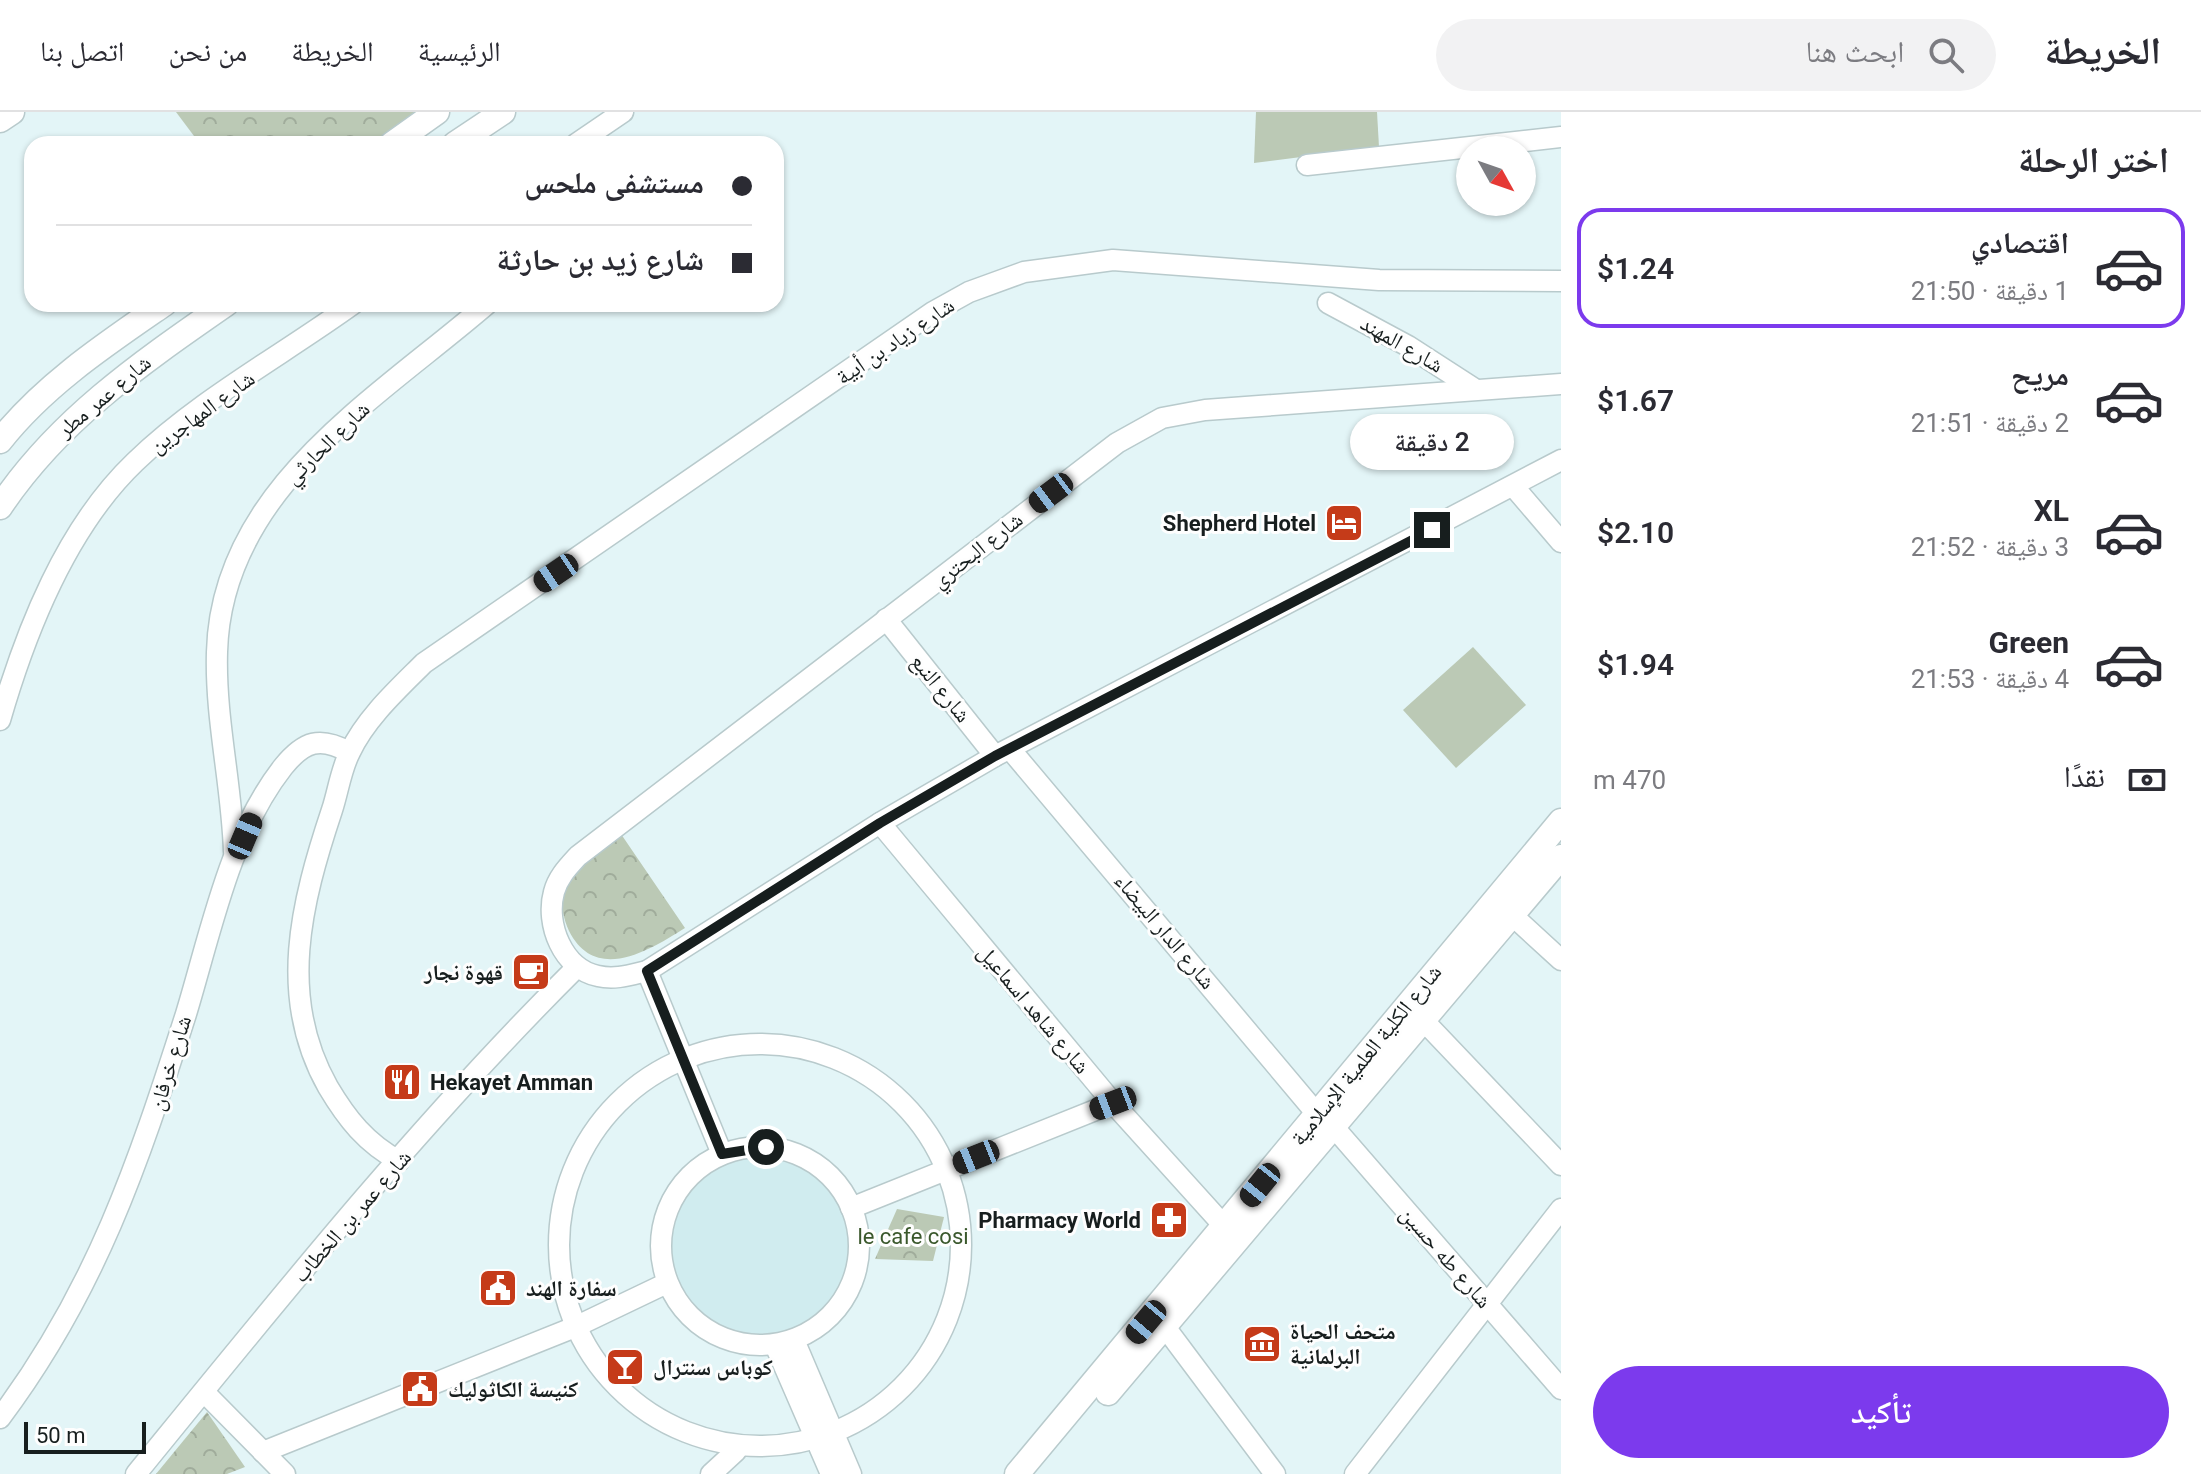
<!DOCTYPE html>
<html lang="ar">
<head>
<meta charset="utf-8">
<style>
	body { margin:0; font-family:Roboto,"Noto Naskh Arabic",sans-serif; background:#f2f2f3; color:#2b2b33; direction:rtl; height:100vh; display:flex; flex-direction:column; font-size:30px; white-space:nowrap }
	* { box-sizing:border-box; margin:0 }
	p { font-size:26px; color:#7c7c81 }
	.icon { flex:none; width:44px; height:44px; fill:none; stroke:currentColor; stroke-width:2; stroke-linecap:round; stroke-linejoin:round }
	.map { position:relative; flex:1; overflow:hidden; direction:ltr }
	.panel { display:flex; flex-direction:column; background:#fff; width:640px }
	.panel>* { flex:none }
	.hud { position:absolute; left:24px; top:24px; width:760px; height:176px; border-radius:24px; box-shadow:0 2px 6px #0004; direction:rtl; display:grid; align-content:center; height:176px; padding:0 32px; background:#fff }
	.needle { width:52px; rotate:130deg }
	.tools { position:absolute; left:1456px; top:24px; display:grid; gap:16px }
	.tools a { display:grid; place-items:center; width:80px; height:80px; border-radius:50%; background:#fff; box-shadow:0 2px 6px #0004; font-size:40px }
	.scale { position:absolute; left:24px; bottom:20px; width:122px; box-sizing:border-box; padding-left:8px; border:4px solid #171e1e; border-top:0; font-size:22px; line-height:28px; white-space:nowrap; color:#171e1e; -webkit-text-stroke:6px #fefefe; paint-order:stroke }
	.end { position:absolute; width:36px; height:36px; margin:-18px; border:10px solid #171e1e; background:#fff; box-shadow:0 0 0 4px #fff }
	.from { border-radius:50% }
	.bubble { position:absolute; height:56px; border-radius:28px; background:#fff; box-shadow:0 2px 6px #0004; font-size:26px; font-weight:600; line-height:56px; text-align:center; direction:rtl }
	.car { position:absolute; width:24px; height:48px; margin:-24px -12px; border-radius:10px; box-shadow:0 0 6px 2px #0007; background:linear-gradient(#222 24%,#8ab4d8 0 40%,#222 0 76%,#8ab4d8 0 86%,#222 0) }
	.hud b { display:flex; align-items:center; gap:28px; height:76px; font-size:30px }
	.hud b+b { border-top:2px solid #e1e1e2 }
	.hud i { width:20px; height:20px; background:#2b2b33 }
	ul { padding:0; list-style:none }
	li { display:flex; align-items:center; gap:24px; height:120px; margin:0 16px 12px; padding:0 16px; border:4px solid transparent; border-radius:24px }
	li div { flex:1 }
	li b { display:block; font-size:30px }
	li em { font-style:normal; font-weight:600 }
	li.current { border-color:#7c3aed }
	li>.icon { width:72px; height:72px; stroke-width:1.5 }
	h2 { padding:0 32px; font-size:36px; line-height:96px }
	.pay { display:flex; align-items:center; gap:20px; height:88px; padding:0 32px; font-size:30px }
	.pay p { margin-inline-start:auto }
	.primary-button { display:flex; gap:16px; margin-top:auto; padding:16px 32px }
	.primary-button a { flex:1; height:92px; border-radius:48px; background:#7c3aed; color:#fff; font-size:32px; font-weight:600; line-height:92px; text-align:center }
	header { display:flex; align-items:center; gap:48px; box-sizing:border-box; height:112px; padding:0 40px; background:#fff; border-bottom:2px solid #e1e1e2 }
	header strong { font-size:38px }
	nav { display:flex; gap:44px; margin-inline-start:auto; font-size:28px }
	.search { width:560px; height:72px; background:#f2f2f3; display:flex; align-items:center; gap:20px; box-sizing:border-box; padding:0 28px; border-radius:44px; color:#7c7c81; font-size:30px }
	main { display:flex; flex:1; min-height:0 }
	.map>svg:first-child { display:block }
</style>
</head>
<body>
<header>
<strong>الخريطة</strong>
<div class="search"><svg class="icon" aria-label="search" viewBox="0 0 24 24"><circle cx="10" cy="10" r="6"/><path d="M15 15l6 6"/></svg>ابحث هنا</div>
<nav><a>الرئيسية</a><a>الخريطة</a><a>من نحن</a><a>اتصل بنا</a></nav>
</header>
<main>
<section class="panel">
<h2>اختر الرحلة</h2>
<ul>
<li class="current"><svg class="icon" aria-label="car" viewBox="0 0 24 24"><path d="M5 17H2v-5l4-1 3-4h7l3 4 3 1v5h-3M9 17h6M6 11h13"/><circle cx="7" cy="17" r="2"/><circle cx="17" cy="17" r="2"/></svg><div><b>اقتصادي</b><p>1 دقيقة · 21:50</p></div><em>$1.24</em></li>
<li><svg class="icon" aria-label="car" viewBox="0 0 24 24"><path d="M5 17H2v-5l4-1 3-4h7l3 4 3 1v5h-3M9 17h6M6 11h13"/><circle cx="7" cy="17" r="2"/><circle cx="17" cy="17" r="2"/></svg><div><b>مريح</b><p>2 دقيقة · 21:51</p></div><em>$1.67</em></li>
<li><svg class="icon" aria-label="car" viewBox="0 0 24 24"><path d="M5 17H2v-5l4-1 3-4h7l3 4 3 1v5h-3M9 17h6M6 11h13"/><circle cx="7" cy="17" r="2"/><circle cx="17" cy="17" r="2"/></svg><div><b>XL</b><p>3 دقيقة · 21:52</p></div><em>$2.10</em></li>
<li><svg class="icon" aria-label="car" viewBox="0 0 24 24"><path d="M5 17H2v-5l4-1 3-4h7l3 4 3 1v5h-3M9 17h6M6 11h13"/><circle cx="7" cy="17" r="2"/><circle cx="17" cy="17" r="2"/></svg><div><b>Green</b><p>4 دقيقة · 21:53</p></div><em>$1.94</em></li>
</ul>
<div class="pay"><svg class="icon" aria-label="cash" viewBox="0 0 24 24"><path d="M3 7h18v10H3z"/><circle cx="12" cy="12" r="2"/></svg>نقدًا<p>470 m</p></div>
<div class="primary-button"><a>تأكيد</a></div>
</section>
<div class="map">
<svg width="1561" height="1362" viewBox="0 0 1561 1362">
	<defs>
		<pattern id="park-crowns" width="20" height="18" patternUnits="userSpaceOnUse" patternTransform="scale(2)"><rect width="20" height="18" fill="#bbc9b5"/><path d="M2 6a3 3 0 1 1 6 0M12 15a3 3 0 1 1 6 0" fill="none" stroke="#a0ac9b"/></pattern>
	</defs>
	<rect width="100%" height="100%" fill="#e3f5f7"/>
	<circle fill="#d0ecef" cx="759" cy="1132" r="94"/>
	<g fill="#bbc9b5">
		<path d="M 1256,0 L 1377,0 L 1379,35 L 1254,51 Z"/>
		<path d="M 1473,535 L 1526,593 L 1456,656 L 1403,598 Z"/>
	</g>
	<g fill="url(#park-crowns)">
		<path d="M 176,0 L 416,0 L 373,32 L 200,32 Z"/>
		<path d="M 621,722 L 685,816 C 650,838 596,872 569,819 C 564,808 559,790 564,778 C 573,755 602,736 621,722 Z"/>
		<path d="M 897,1097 L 944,1105 L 933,1149 L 875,1147 Z"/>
		<path d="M 207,1300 L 245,1355 L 227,1362 L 156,1362 Z"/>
	</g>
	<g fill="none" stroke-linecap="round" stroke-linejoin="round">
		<g stroke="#b8cacc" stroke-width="23">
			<g id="minor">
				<path d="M 576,32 L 623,0"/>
				<path d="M 1307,53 L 1561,25"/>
				<path d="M 1328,191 L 1408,234 L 1473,276"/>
				<path d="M 1561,272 L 1205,298 L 1162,306 L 1117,331 L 578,744 C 568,755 558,765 554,780 C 545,812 563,857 598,864 C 615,868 630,863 647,859 L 880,711 L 995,644 L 1561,348"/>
				<path d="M 1514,375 L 1561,430"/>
				<path d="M 886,507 L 995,644"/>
				<path d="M 0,608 C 26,518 66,416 135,350 C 199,288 281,244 353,192"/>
				<path d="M 1010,637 L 1317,1002"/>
				<path d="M 880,711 L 1113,991 L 1225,1115"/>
				<path d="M 234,740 C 232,673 215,607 217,540 C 221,377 377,287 487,192"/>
				<path d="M 1513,804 L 1561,848"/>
				<path d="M 647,859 L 722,1042"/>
				<path d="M 1423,908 L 1561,1053"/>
				<circle cx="760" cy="1133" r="201"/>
				<path d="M 1332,1013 L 1561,1277"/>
				<circle cx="760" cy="1134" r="99"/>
				<path d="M 399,1049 C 366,1031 347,1007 328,975 C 277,885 301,791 332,698 C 338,680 341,657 350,640 C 366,606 398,577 424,551 L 933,200 L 969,180 L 1024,160 L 1113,148 L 1379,168 L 1561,169"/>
				<path d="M 851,1096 L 1113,991"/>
				<path d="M 1165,1215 L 1275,1362"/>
				<path d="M 794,1228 L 851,1362"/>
				<path d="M 775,1233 L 831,1362"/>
				<path d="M 204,1280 L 285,1362"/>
				<path d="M 0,1306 C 96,1178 138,1052 186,902 C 211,820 229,724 283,655 C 304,629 320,624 349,640"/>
				<path d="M 263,1340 L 575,1215 L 667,1171"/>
				<path d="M 136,1362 C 277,1189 418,1013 577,855"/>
				<path d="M 711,1362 L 736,1339"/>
				<path d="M 1355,1362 L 1561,1097"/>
			</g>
		</g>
		<g stroke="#b8cacc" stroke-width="27">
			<g id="major">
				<path d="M 0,8 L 12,0"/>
				<path d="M 392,32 L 437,0"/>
				<path d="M 455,32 L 503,0"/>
				<path d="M 0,329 C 44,273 106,232 164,192"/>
				<path d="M 0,395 C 58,308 141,251 226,192"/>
				<path d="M 1108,1281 L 1561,745"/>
				<path d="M 1017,1362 L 1561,709"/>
			</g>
		</g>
		<use href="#minor" stroke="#fff" stroke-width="20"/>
		<use href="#major" stroke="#fff" stroke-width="24"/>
	</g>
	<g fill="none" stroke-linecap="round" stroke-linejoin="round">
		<path stroke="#171e1e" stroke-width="10" d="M 766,1035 L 722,1042 L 647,859 L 880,711 L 995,644 L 1432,418"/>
	</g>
	<defs>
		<g id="hotel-square" transform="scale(2)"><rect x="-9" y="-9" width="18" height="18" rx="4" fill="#c53b19" stroke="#fefefe"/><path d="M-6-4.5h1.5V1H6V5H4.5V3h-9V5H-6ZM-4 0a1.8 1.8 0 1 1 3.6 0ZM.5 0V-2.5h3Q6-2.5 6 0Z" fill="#fff"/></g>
		<g id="cafe-square" transform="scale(2)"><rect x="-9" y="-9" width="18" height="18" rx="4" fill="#c53b19" stroke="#fefefe"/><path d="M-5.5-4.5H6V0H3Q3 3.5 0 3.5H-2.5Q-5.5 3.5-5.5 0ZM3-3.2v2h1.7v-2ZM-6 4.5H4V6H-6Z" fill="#fff"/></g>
		<g id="restaurant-square" transform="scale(2)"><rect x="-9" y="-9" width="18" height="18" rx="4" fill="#c53b19" stroke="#fefefe"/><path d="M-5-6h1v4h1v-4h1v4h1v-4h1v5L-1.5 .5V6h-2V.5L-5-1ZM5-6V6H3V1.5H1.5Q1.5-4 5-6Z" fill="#fff"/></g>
		<g id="pharmacy-square" transform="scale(2)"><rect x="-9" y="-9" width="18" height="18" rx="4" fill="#c53b19" stroke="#fefefe"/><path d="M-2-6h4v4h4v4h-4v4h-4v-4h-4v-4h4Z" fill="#fff"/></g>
		<g id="civic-square" transform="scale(2)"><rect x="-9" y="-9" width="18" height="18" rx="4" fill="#c53b19" stroke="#fefefe"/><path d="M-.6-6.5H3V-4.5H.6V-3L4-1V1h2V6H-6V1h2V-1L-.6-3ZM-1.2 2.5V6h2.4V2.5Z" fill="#fff"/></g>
		<g id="museum-square" transform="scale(2)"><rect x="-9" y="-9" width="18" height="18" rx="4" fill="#c53b19" stroke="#fefefe"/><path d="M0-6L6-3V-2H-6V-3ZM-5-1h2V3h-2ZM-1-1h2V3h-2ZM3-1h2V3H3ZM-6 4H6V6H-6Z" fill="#fff"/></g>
		<g id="bar-square" transform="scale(2)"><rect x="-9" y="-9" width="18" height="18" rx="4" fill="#c53b19" stroke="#fefefe"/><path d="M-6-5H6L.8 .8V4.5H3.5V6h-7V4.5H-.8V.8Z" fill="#fff"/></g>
	</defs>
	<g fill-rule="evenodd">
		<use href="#hotel-square" x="1344" y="411"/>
		<use href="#cafe-square" x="531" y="860"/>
		<use href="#restaurant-square" x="402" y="970"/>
		<use href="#pharmacy-square" x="1169" y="1108"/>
		<use href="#civic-square" x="498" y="1176"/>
		<use href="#museum-square" x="1262" y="1232"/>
		<use href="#bar-square" x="625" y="1255"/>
		<use href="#civic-square" x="420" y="1277"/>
	</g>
	<g text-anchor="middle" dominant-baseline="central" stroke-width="6" stroke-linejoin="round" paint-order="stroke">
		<g font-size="22" fill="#171e1e" stroke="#fefefe">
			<text transform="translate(895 229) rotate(-34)">شارع زياد بن أبية</text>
			<text transform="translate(1402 232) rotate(30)">شارع المهند</text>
			<text transform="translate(104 284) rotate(-40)">شارع عمر مطر</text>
			<text transform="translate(202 300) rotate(-36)">شارع المهاجرين</text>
			<text transform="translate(327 331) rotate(-44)">شارع الحارثي</text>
			<text transform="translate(977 438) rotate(-38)">شارع البحتري</text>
			<text transform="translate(941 576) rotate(51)">شارع النبع</text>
			<text transform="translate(1165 819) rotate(50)">شارع الدار البيضاء</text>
			<text transform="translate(1034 897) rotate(50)">شارع شاهد اسماعيل</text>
			<text transform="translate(1366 943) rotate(-51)">شارع الكلية العلمية الإسلامية</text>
			<text transform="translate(170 951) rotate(-73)">شارع خرفان</text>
			<text transform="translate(352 1104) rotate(-49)">شارع عمر بن الخطاب</text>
			<text transform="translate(1446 1145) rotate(49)">شارع طه حسين</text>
		</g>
		<g font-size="22" font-weight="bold" fill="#171e1e" stroke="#fefefe" text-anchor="start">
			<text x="1316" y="411" text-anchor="end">Shepherd Hotel</text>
			<text x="503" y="860" text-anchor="end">قهوة نجار</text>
			<text x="430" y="970">Hekayet Amman</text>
			<text x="1141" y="1108" text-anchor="end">Pharmacy World</text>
			<text x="526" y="1176">سفارة الهند</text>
			<text x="1290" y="1219">متحف الحياة<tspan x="1290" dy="25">البرلمانية</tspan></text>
			<text x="653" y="1255">كوباس سنترال</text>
			<text x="448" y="1277">كنيسة الكاثوليك</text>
		</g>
		<g font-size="22" fill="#3a582c" stroke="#fefefe">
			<text x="913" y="1124">le cafe cosi</text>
		</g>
	</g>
</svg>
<div class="tools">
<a><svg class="needle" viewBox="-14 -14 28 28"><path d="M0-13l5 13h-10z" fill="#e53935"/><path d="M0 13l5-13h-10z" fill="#7c7c81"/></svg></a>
</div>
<div class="scale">50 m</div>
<i class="end from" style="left:766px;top:1035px"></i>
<i class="end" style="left:1432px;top:418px"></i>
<div class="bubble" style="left:1350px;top:302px;width:164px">2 دقيقة</div>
<i class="car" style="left:1051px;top:381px;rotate:233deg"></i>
<i class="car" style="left:556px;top:461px;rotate:236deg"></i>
<i class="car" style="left:245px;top:724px;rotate:23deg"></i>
<i class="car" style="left:1113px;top:991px;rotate:249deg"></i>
<i class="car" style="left:976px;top:1045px;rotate:248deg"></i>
<i class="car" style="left:1260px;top:1073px;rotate:219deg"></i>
<i class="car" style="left:1146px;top:1210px;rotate:220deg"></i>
<div class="hud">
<b><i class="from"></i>مستشفى ملحس</b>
<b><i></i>شارع زيد بن حارثة</b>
</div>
</div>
</main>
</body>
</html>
